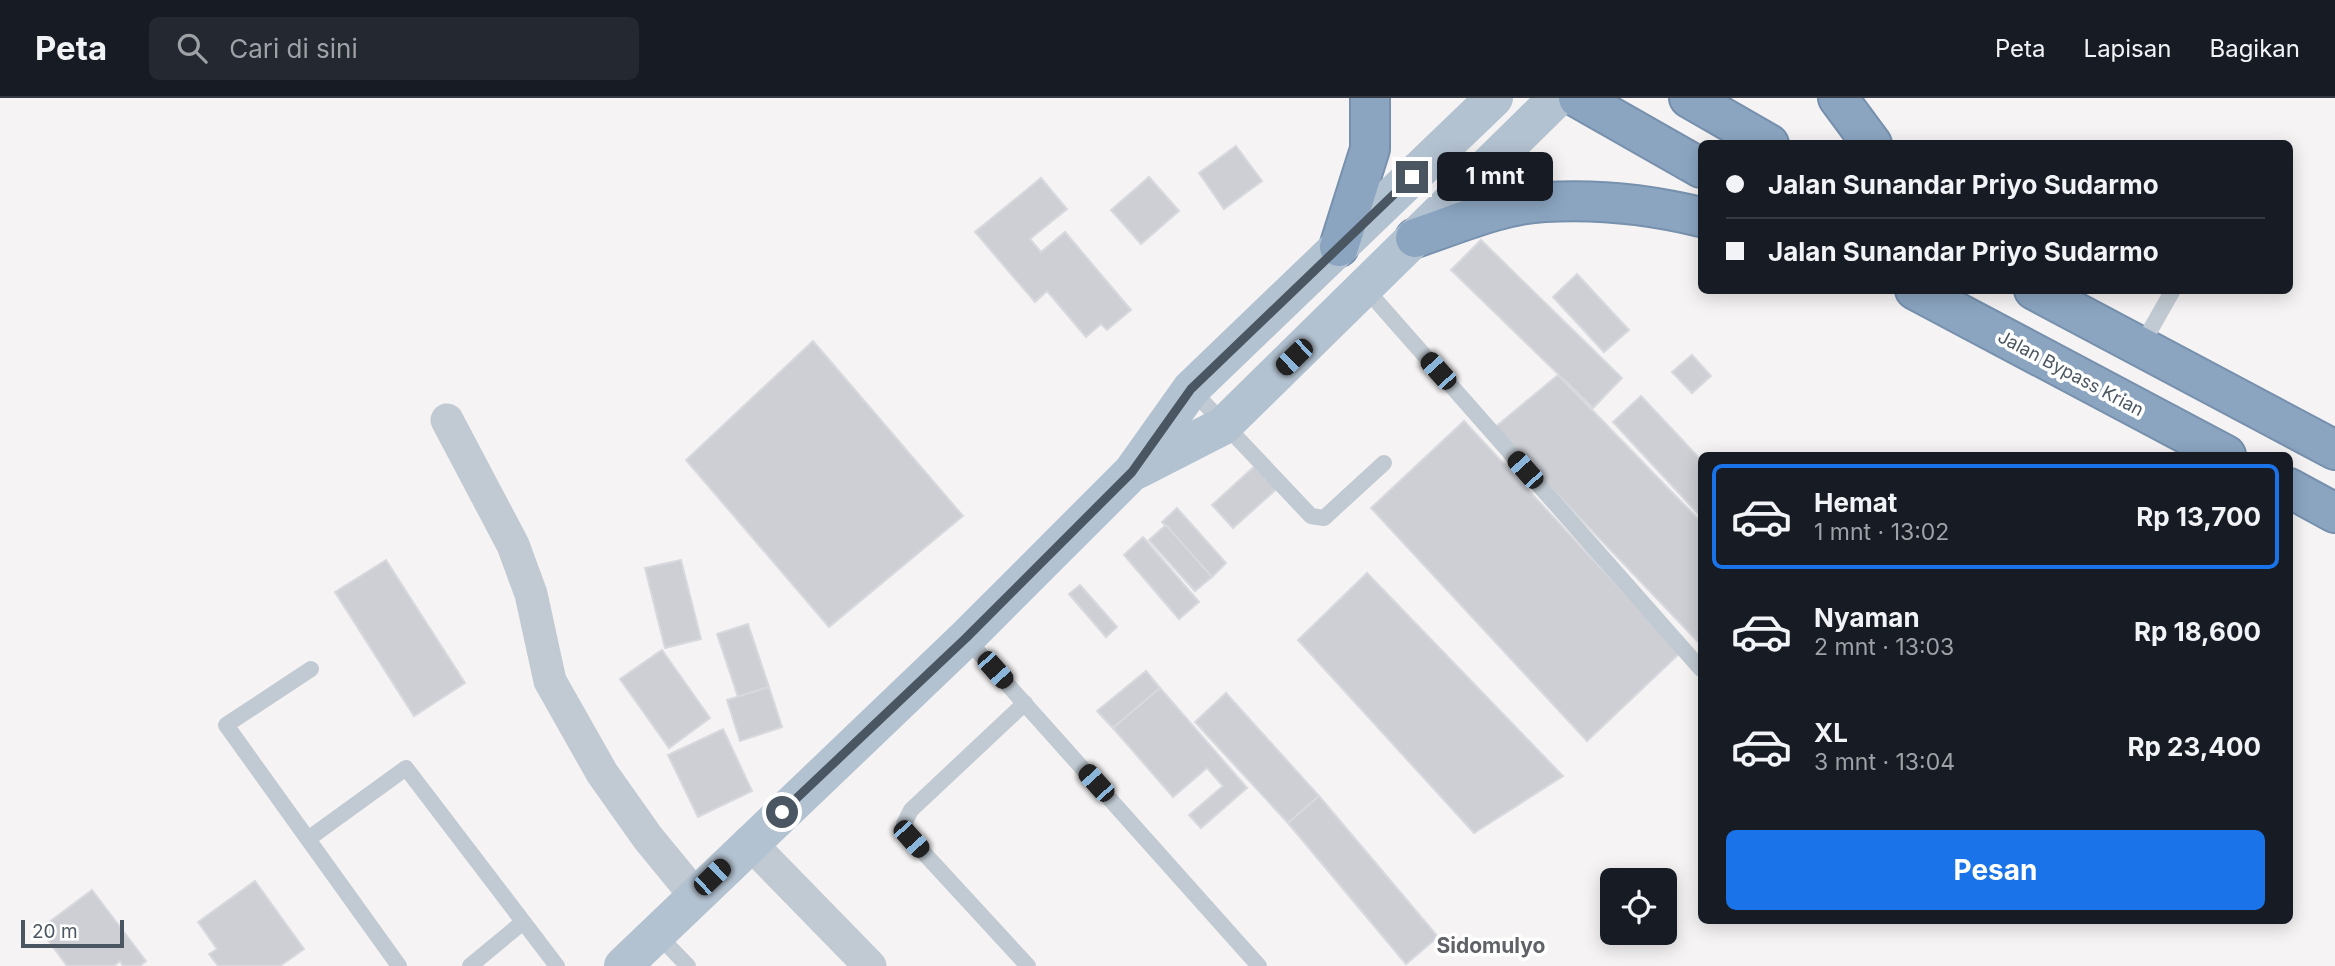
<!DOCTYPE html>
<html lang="id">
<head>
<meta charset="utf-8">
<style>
	body { margin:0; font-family:Inter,sans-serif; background:#242831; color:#f1f3f6; height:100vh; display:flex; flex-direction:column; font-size:26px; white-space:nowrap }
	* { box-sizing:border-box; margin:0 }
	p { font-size:23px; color:#9ea1a6 }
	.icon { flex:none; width:38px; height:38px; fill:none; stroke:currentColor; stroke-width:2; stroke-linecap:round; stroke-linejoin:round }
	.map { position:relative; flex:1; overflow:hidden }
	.drawer { position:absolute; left:1698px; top:354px; width:595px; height:472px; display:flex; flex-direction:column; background:#171b24; border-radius:10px; box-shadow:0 4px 18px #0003 }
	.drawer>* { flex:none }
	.top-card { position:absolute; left:1698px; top:42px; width:595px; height:154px; border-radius:10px; box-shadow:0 4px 18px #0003; display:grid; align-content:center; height:154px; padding:0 28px; background:#171b24 }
	.tools { position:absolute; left:1600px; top:770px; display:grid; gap:14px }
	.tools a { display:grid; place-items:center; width:77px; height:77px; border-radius:10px; background:#171b24; box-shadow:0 4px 18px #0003; font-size:35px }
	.scale { position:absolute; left:21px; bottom:18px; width:103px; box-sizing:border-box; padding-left:7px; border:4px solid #4a5661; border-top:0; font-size:19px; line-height:24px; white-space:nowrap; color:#4a5661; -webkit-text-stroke:5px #fff; paint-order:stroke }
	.end { position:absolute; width:32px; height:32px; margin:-16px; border:9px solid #4a5661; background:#fff; box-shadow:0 0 0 4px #fff }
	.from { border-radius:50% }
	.bubble { position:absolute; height:49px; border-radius:10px; background:#171b24; box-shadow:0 4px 18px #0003; font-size:23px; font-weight:700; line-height:49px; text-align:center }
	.car { position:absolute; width:21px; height:42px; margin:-21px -10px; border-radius:9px; box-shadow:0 0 5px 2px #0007; background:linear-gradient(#222 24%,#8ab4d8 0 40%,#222 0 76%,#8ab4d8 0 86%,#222 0) }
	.top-card b { display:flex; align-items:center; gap:24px; height:66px; font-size:26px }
	.top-card b+b { border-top:2px solid #363941 }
	.top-card i { width:18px; height:18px; background:#f1f3f6 }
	ul { padding:12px 0 0; list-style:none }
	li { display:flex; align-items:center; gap:21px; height:105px; margin:0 14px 10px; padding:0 14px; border:4px solid transparent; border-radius:10px }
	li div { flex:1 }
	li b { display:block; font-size:26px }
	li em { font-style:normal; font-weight:700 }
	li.current { border-color:#1a73e8 }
	li>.icon { width:63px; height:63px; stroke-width:1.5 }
	.button { display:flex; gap:14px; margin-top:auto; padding:14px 28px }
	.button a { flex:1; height:80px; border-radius:10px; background:#1a73e8; color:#fff; font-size:28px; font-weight:700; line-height:80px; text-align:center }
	header { display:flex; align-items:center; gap:42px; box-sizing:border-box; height:98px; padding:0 35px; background:#171b24; border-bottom:2px solid #363941 }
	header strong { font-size:33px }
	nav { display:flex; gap:38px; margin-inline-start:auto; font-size:24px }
	.search { width:490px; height:63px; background:#242831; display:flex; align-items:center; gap:18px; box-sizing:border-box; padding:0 24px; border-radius:10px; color:#9ea1a6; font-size:26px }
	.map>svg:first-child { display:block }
</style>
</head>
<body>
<header>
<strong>Peta</strong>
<div class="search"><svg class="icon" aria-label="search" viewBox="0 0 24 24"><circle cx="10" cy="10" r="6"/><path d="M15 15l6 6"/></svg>Cari di sini</div>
<nav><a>Peta</a><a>Lapisan</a><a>Bagikan</a></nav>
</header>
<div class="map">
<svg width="2335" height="868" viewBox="0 0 2335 868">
	<rect width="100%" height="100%" fill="#f5f3f3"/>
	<g fill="#cdcfd5" stroke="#d7d9de" stroke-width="2">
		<path d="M 1236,48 L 1262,83 L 1224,111 L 1199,75 Z"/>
		<path d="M 1149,79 L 1179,113 L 1141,146 L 1111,112 Z"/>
		<path d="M 1041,80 L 1067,111 L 1030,141 L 1041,154 L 1065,134 L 1131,212 L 1107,232 L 1101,226 L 1086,239 L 1047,193 L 1035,204 L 975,134 Z"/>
		<path d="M 1481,142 L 1622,280 L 1593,310 L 1451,172 Z"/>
		<path d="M 1577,176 L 1629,232 L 1604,254 L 1553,199 Z"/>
		<path d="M 813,243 L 963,418 L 829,529 L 686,362 Z"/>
		<path d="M 1692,257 L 1711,278 L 1692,295 L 1672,274 Z"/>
		<path d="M 1558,277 L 1701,424 L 1701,547 L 1494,330 Z"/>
		<path d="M 1641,298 L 1701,362 L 1701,419 L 1613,324 Z"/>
		<path d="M 1464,323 L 1680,555 L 1587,643 L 1371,410 Z"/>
		<path d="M 1257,366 L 1279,389 L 1233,430 L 1212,407 Z"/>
		<path d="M 1177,410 L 1226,465 L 1212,479 L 1162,424 Z"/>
		<path d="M 1166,427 L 1212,479 L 1195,493 L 1149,442 Z"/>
		<path d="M 1143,439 L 1199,504 L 1179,521 L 1124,457 Z"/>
		<path d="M 386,462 L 465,585 L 414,618 L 335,494 Z"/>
		<path d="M 681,462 L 701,541 L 665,550 L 645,470 Z"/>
		<path d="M 1367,475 L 1563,678 L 1474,735 L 1298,542 Z"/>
		<path d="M 1080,487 L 1117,529 L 1106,539 L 1069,496 Z"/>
		<path d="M 748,526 L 769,589 L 738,599 L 717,536 Z"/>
		<path d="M 662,552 L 710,620 L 669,650 L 620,581 Z"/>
		<path d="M 1146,573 L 1160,590 L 1113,630 L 1097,613 Z"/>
		<path d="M 769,589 L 782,629 L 740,643 L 727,602 Z"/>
		<path d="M 1160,590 L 1247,690 L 1201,730 L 1189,717 L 1223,688 L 1207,670 L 1173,699 L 1113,630 Z"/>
		<path d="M 1226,595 L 1319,698 L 1288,725 L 1195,624 Z"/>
		<path d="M 723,631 L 752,693 L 698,719 L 668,657 Z"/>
		<path d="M 1319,698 L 1438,839 L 1406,866 L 1288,725 Z"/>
		<path d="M 255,783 L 304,851 L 280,868 L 218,868 L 209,856 L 217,851 L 198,824 Z"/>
		<path d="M 92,792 L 146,863 L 140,868 L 123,868 L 120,863 L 114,868 L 67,868 L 40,831 Z"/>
	</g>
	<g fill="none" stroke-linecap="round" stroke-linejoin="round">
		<g stroke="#7690ad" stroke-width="42">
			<g id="highway">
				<path d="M 1578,0 L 1701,70"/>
				<path d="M 1689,0 L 1769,46"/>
				<path d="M 1838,0 L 1872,46"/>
				<path d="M 1415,140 C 1457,126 1502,106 1545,104 C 1596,101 1652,107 1701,119"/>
				<path d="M 1339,149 L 1370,51 L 1370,0"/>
				<path d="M 1915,192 L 2226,357"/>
				<path d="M 2034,192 L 2335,352"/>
				<path d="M 2289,390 L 2335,415"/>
			</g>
		</g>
		<g stroke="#c1cad2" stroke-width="16">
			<path d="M 1365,190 L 1701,571"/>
			<path d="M 2140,250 L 2173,192"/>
			<path d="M 1191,291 L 1311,418 L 1324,420 L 1384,365"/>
			<path d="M 966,540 L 1259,868"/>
			<path d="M 311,571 L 226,627 L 399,868"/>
			<path d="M 1025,605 L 911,712 L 904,726 L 911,741 L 1028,868"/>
			<path d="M 308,741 L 406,670 L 557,868"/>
			<path d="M 656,835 L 688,868"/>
			<path d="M 470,868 L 523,824"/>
		</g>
		<g stroke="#c1cad2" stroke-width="33">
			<path d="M 447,322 L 513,447 L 531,496 L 550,583 L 602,675 L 648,740 L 694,796"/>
			<path d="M 749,744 L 870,868"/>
		</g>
		<g stroke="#b3c2d1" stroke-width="38">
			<path d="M 1137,372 L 1223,328 L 1557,0"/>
			<path d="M 623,868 L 966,540 L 1132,374 L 1191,291 L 1494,0"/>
		</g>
		<use href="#highway" stroke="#8ba5c1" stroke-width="38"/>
	</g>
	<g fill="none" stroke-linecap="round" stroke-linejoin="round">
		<path stroke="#4a5661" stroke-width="9" d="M 782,714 L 966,540 L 1132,374 L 1191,291 L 1412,79"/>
	</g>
	<g text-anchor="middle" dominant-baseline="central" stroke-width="7" stroke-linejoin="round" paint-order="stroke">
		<g font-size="18" fill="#4a5661" stroke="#fff">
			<text transform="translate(2071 275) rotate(28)">Jalan Bypass Krian</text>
		</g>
		<g font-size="21" font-weight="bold" fill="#5f6368" stroke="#fff">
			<text x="1491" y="847">Sidomulyo</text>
		</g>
	</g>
</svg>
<div class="tools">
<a><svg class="icon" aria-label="locate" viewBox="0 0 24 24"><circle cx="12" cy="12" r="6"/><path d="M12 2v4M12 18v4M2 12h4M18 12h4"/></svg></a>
</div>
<div class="scale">20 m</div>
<i class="end from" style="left:782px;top:714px"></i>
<i class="end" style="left:1412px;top:79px"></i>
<div class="bubble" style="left:1437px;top:54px;width:116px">1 mnt</div>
<i class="car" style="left:1294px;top:259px;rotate:226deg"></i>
<i class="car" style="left:1438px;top:273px;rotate:318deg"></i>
<i class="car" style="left:1525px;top:372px;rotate:318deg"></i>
<i class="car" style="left:995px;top:572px;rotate:138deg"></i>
<i class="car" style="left:1096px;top:685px;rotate:318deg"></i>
<i class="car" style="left:911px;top:741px;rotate:138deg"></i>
<i class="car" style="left:712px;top:779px;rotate:46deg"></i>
<div class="top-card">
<b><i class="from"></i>Jalan Sunandar Priyo Sudarmo</b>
<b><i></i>Jalan Sunandar Priyo Sudarmo</b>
</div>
<section class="drawer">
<ul>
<li class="current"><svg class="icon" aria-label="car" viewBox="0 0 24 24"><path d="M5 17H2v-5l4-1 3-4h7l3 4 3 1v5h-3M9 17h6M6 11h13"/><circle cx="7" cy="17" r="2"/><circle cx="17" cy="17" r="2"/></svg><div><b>Hemat</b><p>1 mnt · 13:02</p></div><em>Rp 13,700</em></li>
<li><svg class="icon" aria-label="car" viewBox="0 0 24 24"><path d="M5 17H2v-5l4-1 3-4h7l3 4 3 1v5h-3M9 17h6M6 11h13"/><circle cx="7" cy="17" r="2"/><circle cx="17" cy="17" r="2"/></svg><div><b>Nyaman</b><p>2 mnt · 13:03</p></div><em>Rp 18,600</em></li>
<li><svg class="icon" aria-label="car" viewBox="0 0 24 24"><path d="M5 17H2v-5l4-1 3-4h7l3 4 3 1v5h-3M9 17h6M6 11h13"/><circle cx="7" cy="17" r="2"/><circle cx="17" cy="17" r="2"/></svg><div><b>XL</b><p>3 mnt · 13:04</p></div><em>Rp 23,400</em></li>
</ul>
<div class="button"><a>Pesan</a></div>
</section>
</div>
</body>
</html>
